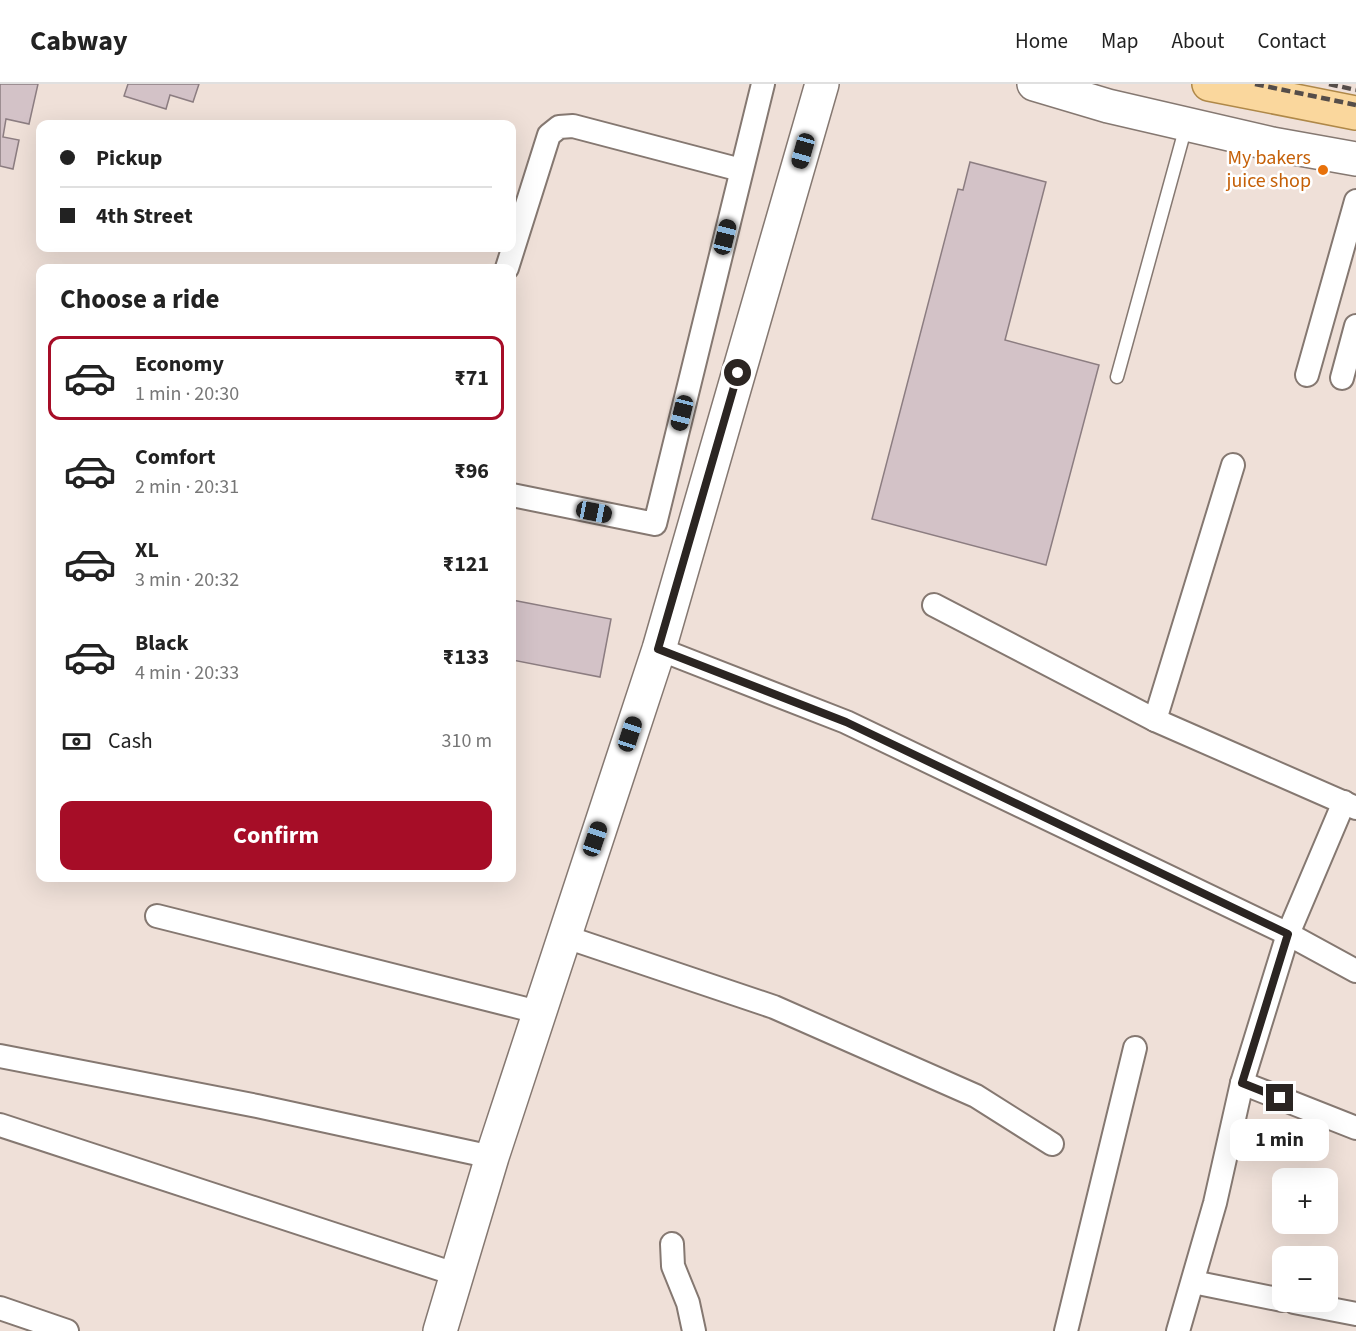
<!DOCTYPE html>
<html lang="en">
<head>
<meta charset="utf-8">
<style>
	body { margin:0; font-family:"Source Sans 3",sans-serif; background:#f6f6f6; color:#222; height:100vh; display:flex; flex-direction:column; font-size:22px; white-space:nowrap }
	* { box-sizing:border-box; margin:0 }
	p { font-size:20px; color:#767676 }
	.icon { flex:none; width:33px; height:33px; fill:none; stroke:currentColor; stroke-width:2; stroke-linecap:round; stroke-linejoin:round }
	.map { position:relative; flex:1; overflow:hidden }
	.drawer { position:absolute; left:36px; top:180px; width:480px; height:618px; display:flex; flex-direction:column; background:#fff; border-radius:12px; box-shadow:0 6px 24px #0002 }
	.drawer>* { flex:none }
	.banner { position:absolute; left:36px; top:36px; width:480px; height:132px; border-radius:12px; box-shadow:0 6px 24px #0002; display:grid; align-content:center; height:132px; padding:0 24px; background:#fff }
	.controls { position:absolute; left:1272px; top:1084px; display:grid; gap:12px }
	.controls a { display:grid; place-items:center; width:66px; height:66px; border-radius:12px; background:#fff; box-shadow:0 6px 24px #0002; font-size:30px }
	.end { position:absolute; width:27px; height:27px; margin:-14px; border:8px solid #2b2522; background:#fff; box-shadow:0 0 0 3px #fff }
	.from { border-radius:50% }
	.bubble { position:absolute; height:42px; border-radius:12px; background:#fff; box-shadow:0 6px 24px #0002; font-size:20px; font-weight:700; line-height:42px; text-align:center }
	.car { position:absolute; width:18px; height:36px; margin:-18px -9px; border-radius:8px; box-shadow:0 0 4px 2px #0007; background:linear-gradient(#222 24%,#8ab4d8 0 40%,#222 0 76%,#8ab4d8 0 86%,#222 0) }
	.banner b { display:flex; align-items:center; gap:21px; height:57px; font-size:22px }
	.banner b+b { border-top:2px solid #e0e0e0 }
	.banner i { width:15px; height:15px; background:#222 }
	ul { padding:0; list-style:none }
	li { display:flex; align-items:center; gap:18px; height:84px; margin:0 12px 9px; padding:0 12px; border:3px solid transparent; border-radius:12px }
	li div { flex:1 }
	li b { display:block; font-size:22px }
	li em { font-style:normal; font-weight:700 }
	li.current { border-color:#a60d27 }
	li>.icon { width:54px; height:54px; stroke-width:1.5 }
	h2 { padding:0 24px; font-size:27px; line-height:72px }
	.pay { display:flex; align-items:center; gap:15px; height:66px; padding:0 24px; font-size:22px }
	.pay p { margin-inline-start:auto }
	.action { display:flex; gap:12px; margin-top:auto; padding:12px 24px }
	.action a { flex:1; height:69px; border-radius:12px; background:#a60d27; color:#fff; font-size:24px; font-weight:700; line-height:69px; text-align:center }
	header { display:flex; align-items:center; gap:36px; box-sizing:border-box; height:84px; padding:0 30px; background:#fff; border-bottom:2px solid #e0e0e0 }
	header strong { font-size:28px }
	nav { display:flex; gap:33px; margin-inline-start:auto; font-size:21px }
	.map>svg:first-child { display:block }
</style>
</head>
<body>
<header>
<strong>Cabway</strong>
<nav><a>Home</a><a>Map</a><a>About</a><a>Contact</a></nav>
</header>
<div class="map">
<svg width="1356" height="1247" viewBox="0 0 1356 1247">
	<rect width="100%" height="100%" fill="#efe0d8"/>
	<g fill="#d3c2c7" stroke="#8c7d81" stroke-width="1.5">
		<path d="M 0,0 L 38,0 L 29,40 L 6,35 L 3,53 L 19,56 L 13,85 L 0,82 Z"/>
		<path d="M 128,0 L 199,0 L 193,18 L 170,11 L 166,25 L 124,12 Z"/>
		<path d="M 970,78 L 1046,98 L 1005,256 L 1099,281 L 1046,481 L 872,435 L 958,105 L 963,106 Z"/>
		<path d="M 512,516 L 611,535 L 600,593 L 512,576 Z"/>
	</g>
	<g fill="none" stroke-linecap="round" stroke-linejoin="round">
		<g stroke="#857871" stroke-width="15">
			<path id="lane" d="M 1117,293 L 1186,42"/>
		</g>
		<g stroke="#857871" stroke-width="26">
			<g id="street">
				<path d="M 507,184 L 549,51 L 559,43 L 573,42 L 741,86"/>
				<path d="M 1307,291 L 1356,117"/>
				<path d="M 1342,294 L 1356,242"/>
				<path d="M 512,411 L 655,440 L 763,0"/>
				<path d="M 934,521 L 1155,636 L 1356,724"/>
				<path d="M 659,565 L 846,638 L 1288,850 L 1356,887"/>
				<path d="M 1155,636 L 1233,381"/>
				<path d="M 157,832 L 538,928"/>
				<path d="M 567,840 L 566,853 L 774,923 L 976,1012 L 1052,1060"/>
				<path d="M 0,972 L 257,1022 L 492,1073"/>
				<path d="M 1242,999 L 1356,1044"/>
				<path d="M 0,1041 L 458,1191"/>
				<path d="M 672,1160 L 673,1182 L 688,1219 L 694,1247"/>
				<path d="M 1193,1198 L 1282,1216"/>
				<path d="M 1294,1218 L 1356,1230"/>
				<path d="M 0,1224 L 67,1247"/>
				<path d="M 1066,1247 L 1135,964"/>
				<path d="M 1178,1247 L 1215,1119 L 1242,999 L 1288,850 L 1344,718"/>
			</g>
		</g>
		<g stroke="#857871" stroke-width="36">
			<g id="secondary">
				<path d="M 1034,0 L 1108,22 L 1272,60 L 1356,75"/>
				<path d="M 440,1247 L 492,1073 L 659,565 L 822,0"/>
			</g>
		</g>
		<g stroke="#af8848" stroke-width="36">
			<path id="primary" d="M 1209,0 L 1356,29"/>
		</g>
		<use href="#lane" stroke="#fff" stroke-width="12"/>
		<use href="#street" stroke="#fff" stroke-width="22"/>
		<use href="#secondary" stroke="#fff" stroke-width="33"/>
		<use href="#primary" stroke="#fad79d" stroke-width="33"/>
		<g stroke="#554d49" stroke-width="4.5" stroke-dasharray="9 4.5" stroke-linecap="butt">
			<path d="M 1255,0 L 1356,21"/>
			<path d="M 1329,0 L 1356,6"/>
		</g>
	</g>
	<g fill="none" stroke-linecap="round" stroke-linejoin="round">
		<path stroke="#2b2522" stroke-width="8" d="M 738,289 L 658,565 L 846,638 L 1288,850 L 1242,999 L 1280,1014"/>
	</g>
	<circle fill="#e8710a" stroke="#fff" stroke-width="2" cx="1323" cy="86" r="6"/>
	<g text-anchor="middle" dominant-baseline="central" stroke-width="5" stroke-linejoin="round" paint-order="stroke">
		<g font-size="20" fill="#c56008" stroke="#fff" text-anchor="end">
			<text x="1311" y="74">My bakers<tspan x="1311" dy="23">juice shop</tspan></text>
		</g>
	</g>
</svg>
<div class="controls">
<a>+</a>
<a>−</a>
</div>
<i class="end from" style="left:738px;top:289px"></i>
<i class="end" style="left:1280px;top:1014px"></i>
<div class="bubble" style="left:1230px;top:1035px;width:99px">1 min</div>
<i class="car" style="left:803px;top:67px;rotate:196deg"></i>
<i class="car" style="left:725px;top:153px;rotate:14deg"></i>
<i class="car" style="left:682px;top:329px;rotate:194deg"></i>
<i class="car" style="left:594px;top:428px;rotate:101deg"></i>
<i class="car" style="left:630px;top:650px;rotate:18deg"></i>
<i class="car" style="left:595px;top:755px;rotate:19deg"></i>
<div class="banner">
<b><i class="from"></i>Pickup</b>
<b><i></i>4th Street</b>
</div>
<section class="drawer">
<h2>Choose a ride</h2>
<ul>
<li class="current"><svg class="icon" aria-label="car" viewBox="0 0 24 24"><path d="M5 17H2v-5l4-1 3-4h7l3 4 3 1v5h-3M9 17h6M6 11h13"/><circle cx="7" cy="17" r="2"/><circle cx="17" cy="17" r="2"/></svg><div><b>Economy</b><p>1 min · 20:30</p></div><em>₹71</em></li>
<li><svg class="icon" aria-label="car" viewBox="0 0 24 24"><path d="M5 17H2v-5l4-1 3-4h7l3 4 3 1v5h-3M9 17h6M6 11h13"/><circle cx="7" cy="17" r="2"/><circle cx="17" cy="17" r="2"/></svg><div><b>Comfort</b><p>2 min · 20:31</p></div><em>₹96</em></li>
<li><svg class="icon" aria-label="car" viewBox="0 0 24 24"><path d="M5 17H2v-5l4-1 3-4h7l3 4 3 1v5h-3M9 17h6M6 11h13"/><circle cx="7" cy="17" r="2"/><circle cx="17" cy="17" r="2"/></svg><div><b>XL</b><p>3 min · 20:32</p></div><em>₹121</em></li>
<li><svg class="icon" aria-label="car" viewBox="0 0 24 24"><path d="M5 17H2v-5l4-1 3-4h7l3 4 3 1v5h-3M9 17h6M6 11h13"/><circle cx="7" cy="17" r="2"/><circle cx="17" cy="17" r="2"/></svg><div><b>Black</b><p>4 min · 20:33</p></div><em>₹133</em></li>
</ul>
<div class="pay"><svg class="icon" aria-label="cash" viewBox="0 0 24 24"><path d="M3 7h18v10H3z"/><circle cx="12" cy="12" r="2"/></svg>Cash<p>310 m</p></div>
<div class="action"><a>Confirm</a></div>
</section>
</div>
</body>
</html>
